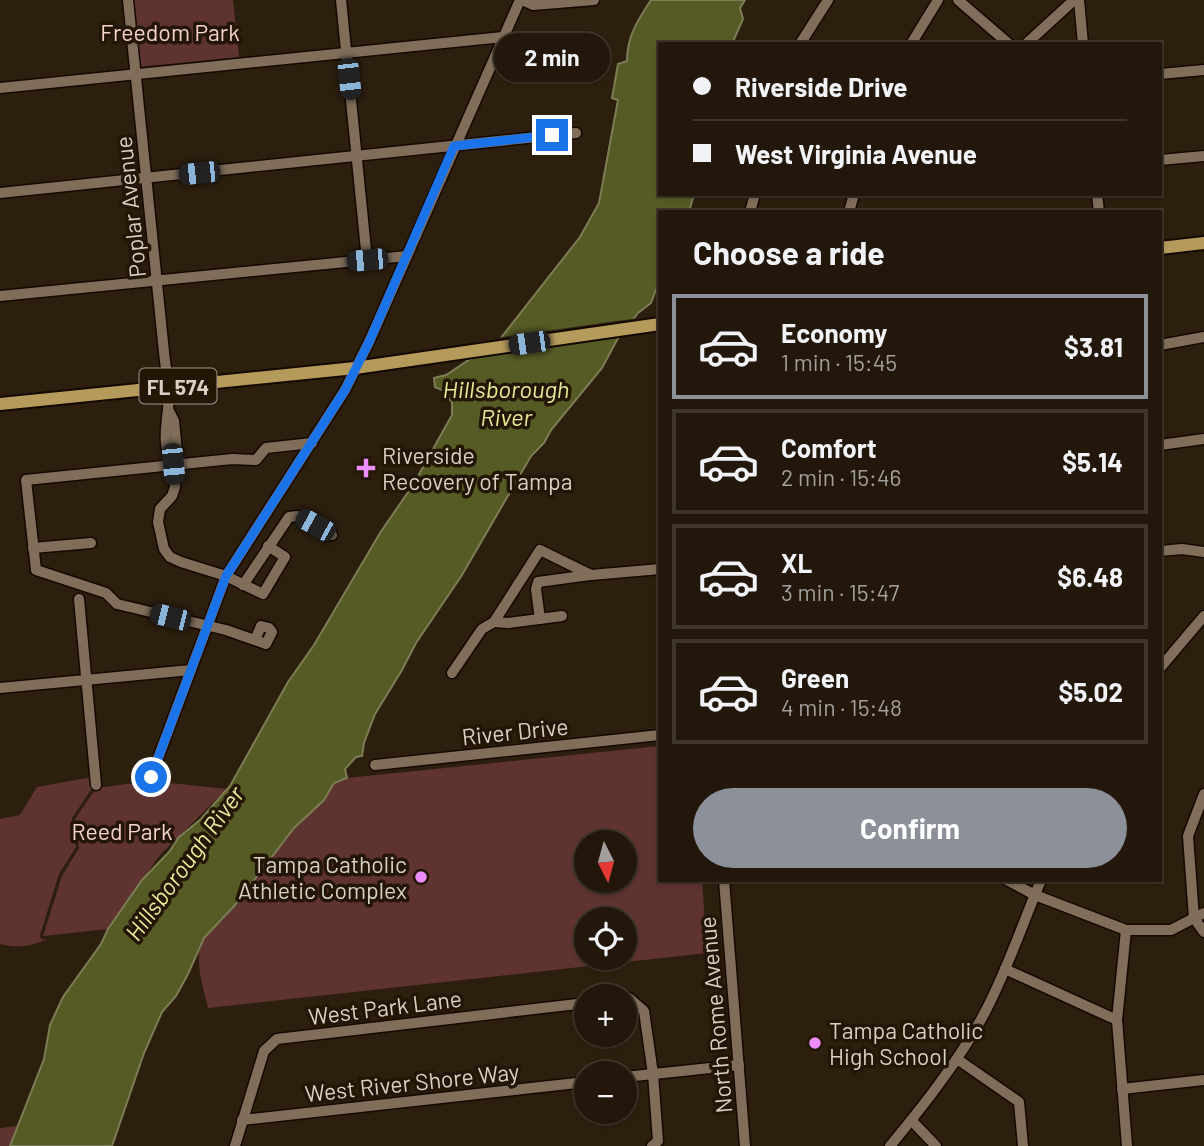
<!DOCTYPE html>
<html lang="en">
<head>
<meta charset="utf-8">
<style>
	body { margin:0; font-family:Barlow,sans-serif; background:#2e2418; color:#f1f3f6; height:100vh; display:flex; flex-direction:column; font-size:26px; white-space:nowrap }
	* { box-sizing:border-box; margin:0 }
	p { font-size:23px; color:#a29f9c }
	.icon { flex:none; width:38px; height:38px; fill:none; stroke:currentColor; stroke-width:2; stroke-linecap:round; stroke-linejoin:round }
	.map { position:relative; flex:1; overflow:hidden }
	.panel { position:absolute; left:658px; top:210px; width:504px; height:672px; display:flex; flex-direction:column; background:#22170a; border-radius:0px; box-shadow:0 2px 5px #0004,0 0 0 2px #3f362b }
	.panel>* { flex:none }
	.hud { position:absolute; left:658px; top:42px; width:504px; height:154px; border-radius:0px; box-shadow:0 2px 5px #0004,0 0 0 2px #3f362b; display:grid; align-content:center; height:154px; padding:0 35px; background:#22170a }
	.needle { width:46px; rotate:174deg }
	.tools { position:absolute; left:574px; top:830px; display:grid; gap:14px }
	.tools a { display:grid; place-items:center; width:63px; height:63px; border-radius:50%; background:#22170a; box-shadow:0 2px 5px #0004,0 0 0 2px #3f362b; font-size:35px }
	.end { position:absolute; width:32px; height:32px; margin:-16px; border:9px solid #1a73e8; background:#fff; box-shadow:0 0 0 4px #fff }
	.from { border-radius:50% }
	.bubble { position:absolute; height:49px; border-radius:24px; background:#22170a; box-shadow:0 2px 5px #0004,0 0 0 2px #3f362b; font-size:23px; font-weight:700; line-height:49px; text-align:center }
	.car { position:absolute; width:21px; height:42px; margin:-21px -10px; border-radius:9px; box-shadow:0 0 5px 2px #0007; background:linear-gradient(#222 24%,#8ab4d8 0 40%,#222 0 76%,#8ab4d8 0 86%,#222 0) }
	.hud b { display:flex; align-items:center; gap:24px; height:66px; font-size:26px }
	.hud b+b { border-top:2px solid #3f362b }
	.hud i { width:18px; height:18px; background:#f1f3f6 }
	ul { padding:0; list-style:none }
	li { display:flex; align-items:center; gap:21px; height:105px; margin:0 14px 10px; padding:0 21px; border:4px solid #3f362b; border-radius:0px }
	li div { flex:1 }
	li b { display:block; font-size:26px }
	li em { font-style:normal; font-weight:700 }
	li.current { border-color:#8c9099 }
	li>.icon { width:63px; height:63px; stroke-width:1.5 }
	h2 { padding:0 35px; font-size:32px; line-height:84px }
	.button { display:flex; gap:14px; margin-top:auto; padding:14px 35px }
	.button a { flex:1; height:80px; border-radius:42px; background:#8c9099; color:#fff; font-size:28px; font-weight:700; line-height:80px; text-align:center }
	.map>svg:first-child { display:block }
</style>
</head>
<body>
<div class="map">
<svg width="1204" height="1146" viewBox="0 0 1204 1146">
	<rect width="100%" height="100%" fill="#2d1f0e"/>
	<g fill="#5f332f" fill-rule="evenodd">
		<path d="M 131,0 L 233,0 L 239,57 L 139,67 Z"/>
		<path d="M 660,746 L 660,880 L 702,880 L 707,953 L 208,1008 C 201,976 186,942 222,921 L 294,828 L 324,800 L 335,783 L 347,778 ZM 586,842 L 625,842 L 625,880 L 586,880 ZM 586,919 L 625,919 L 625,957 L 586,957 Z"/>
		<path d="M 92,777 L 93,787 L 72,818 L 76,847 L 59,874 L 40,935 L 41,939 L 47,939 C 31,947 17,948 0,944 L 0,819 L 20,815 L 37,787 Z"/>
		<path d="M 151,781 L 227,789 L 160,855 L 108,929 L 43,936 L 62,876 L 79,848 L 75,819 L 96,788 Z"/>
		<path d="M 17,1126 L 10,1146 L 0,1146 L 0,1128 Z"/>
	</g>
	<path fill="#565a25" stroke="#7d7d55" stroke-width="2" d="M 651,0 L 745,0 L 740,8 L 743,19 L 732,44 L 660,44 L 660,194 L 694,194 L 689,212 L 660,212 L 660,279 L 651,303 L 638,313 L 617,340 L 602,368 L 551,430 L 544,443 L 531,456 L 462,575 L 416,643 L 402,670 L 375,714 L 364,743 L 362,756 L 356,757 L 345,769 L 347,778 L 334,783 L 324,800 L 294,828 L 235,905 L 204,938 L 188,974 L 176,996 L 162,1012 L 144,1053 L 112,1146 L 10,1146 L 44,1059 L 50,1025 L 63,997 L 101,944 L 108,929 L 142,880 L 170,851 L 178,838 L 201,819 L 230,786 L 288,682 L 314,645 L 380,533 L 413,485 L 452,415 L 452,402 L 442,390 L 435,387 L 434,378 L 446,375 L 500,339 L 580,237 L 599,203 L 618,100 L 612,98 L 618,64 L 627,61 C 627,36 638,20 651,0 Z"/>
	<path fill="#2d1f0e" d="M 639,318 L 624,337 L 463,360 L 495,338 Z"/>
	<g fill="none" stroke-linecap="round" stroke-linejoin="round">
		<g stroke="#150800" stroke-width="13">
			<g id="minor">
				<path d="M 128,0 L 164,352 C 166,371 170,391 168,409 C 166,429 162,446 173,464"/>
				<path d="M 341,0 L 367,260"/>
				<path d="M 522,0 L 533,5 L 594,0"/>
				<path d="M 958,0 L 1009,44"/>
				<path d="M 1079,0 L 1083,44"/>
				<path d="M 800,44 L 828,0"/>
				<path d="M 911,44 L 938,0"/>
				<path d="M 1026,44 L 1074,0"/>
				<path d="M 1160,74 L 1204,70"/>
				<path d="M 0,88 L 503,37"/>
				<path d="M 1160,160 L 1204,156"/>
				<path d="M 0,193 L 576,133"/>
				<path d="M 1097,194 L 1099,212"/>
				<path d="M 750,212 L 755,194"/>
				<path d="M 849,212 L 854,194"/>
				<path d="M 0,296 L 407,256"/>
				<path d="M 1160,345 L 1204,337"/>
				<path d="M 168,409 L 174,421 L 177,453 L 173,464 L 175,487 L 172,496 L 160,509 L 158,522 L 164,549 L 170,557 L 181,562 L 226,576 L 263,594 L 285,557 L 268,546"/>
				<path d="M 1160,445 L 1204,439"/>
				<path d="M 33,548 L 91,543"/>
				<path d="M 1160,551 L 1182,549 L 1204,552"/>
				<path d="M 243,585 L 289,517 L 297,516 L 332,535"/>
				<path d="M 79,599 L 96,785"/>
				<path d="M 540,619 L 536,589 L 538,582 L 590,575"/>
				<path d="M 494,622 L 508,623 L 562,616"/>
				<path d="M 255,640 L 261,626 L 269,628 L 272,632 L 266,644 L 226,630 L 117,604 L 106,593 L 36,570 L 26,480 L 232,459 L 256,460 L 266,448 L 312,443"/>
				<path d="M 1160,668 L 1204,616"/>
				<path d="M 452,673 L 482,629 L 494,622 L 540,550 L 591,575 L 660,569"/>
				<path d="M 0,688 L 191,670"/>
				<path d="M 375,765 L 660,735"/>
				<path d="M 151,777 L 226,576 L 345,390 L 369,342 L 520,0"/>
				<path d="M 1204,794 L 1188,836 L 1194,918 L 1204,932"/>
				<path d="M 724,880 L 745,1146"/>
				<path d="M 1007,880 L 1035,895 L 1126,930 L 1171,930 L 1204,913"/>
				<path d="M 1126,930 L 1117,1020 L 1127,1146"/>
				<path d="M 1005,969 L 1117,1020"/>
				<path d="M 625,999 L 629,998 L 644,1011 L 653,1074 L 658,1141 L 652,1146"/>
				<path d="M 957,1059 L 1019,1102 L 1023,1146"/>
				<path d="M 625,1077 L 739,1065"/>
				<path d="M 1122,1089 L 1204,1080"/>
				<path d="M 242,1120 L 586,1082"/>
				<path d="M 911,1120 L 936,1146"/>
				<path d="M 235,1146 L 264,1051 L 277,1039 L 586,1003"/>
				<path d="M 890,1146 C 924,1105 958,1062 984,1014 C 1007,971 1022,925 1041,880"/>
			</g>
		</g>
		<g stroke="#150800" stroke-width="16">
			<g id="major">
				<path d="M 1160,248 L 1204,243"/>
				<path d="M 0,404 L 355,368 L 660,324"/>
			</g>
		</g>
		<use href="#minor" stroke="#806e5b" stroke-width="10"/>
		<use href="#major" stroke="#b49a5b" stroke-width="12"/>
	</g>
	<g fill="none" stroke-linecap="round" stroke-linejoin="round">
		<path stroke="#1a73e8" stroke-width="9" d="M 151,777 L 226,576 L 345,390 L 369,342 L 454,146 L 552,135"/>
	</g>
	<g fill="#eb8dfb" stroke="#231605" stroke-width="2.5">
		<path d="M362.5 457.5h7v7h7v7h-7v7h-7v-7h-7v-7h7z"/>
		<circle cx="421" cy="877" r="7"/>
		<circle cx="815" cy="1043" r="7"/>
	</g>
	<g text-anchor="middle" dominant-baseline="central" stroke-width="7" stroke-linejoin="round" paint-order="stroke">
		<rect fill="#231605" stroke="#a2988b" stroke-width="2" x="139.5" y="368.5" width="77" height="35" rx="5"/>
		<g font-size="21" font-weight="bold" fill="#d9d0c5">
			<text x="178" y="386">FL 574</text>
		</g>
		<g font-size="23" fill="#f6d2cd" stroke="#231605">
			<text x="170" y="32">Freedom Park</text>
			<text x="122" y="831">Reed Park</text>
		</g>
		<g font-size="23" fill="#d9d0c5" stroke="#231605">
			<text transform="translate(130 207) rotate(-96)">Poplar Avenue</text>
			<text transform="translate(515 731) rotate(-6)">River Drive</text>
			<text transform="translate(385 1007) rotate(-7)">West Park Lane</text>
			<text transform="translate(715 1015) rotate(-95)">North Rome Avenue</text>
			<text transform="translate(412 1082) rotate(-6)">West River Shore Way</text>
		</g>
		<g font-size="23" fill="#d9d0c5" stroke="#231605" text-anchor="start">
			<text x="382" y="455">Riverside<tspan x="382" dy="26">Recovery of Tampa</tspan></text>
			<text x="407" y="864" text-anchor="end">Tampa Catholic<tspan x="407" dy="26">Athletic Complex</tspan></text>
			<text x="829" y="1030">Tampa Catholic<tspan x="829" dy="26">High School</tspan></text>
		</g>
		<g font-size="24" font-style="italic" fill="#e3eb99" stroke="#231605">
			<text x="506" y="388">Hillsborough<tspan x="506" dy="28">River</tspan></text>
			<text transform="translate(184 863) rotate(-54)">Hillsborough River</text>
		</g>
	</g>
</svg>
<div class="tools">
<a><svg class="needle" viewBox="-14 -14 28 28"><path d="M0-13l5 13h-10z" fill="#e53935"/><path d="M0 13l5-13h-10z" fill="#a29f9c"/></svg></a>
<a><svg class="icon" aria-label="locate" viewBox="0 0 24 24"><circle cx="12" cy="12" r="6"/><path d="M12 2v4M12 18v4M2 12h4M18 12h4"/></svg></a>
<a>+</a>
<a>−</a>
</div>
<i class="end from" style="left:151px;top:777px"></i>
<i class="end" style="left:552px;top:135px"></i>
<div class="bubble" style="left:494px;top:33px;width:116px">2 min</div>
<i class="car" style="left:349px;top:79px;rotate:174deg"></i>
<i class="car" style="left:199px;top:173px;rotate:264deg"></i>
<i class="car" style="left:367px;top:260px;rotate:265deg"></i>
<i class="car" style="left:529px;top:343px;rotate:262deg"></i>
<i class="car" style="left:173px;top:464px;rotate:175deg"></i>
<i class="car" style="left:315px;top:525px;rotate:299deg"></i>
<i class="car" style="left:170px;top:617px;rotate:284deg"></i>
<div class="hud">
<b><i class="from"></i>Riverside Drive</b>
<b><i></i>West Virginia Avenue</b>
</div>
<section class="panel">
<h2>Choose a ride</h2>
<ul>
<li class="current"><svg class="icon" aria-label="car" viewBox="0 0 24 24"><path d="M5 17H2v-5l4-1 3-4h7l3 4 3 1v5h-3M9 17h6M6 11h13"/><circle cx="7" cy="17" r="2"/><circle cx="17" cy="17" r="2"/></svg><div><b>Economy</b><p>1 min · 15:45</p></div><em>$3.81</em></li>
<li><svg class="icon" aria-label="car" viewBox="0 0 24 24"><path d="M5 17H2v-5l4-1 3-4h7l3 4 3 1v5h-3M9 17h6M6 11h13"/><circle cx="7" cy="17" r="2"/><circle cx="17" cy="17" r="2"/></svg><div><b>Comfort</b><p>2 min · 15:46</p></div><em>$5.14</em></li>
<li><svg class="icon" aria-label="car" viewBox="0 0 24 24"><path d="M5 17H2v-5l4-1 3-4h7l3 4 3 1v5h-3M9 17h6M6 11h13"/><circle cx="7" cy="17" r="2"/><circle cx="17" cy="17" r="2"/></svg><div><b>XL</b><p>3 min · 15:47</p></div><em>$6.48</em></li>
<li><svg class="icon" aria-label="car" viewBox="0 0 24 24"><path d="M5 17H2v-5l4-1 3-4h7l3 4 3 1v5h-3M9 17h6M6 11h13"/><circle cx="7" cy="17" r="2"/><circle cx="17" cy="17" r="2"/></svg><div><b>Green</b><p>4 min · 15:48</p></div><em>$5.02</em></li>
</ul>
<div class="button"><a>Confirm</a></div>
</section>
</div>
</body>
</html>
